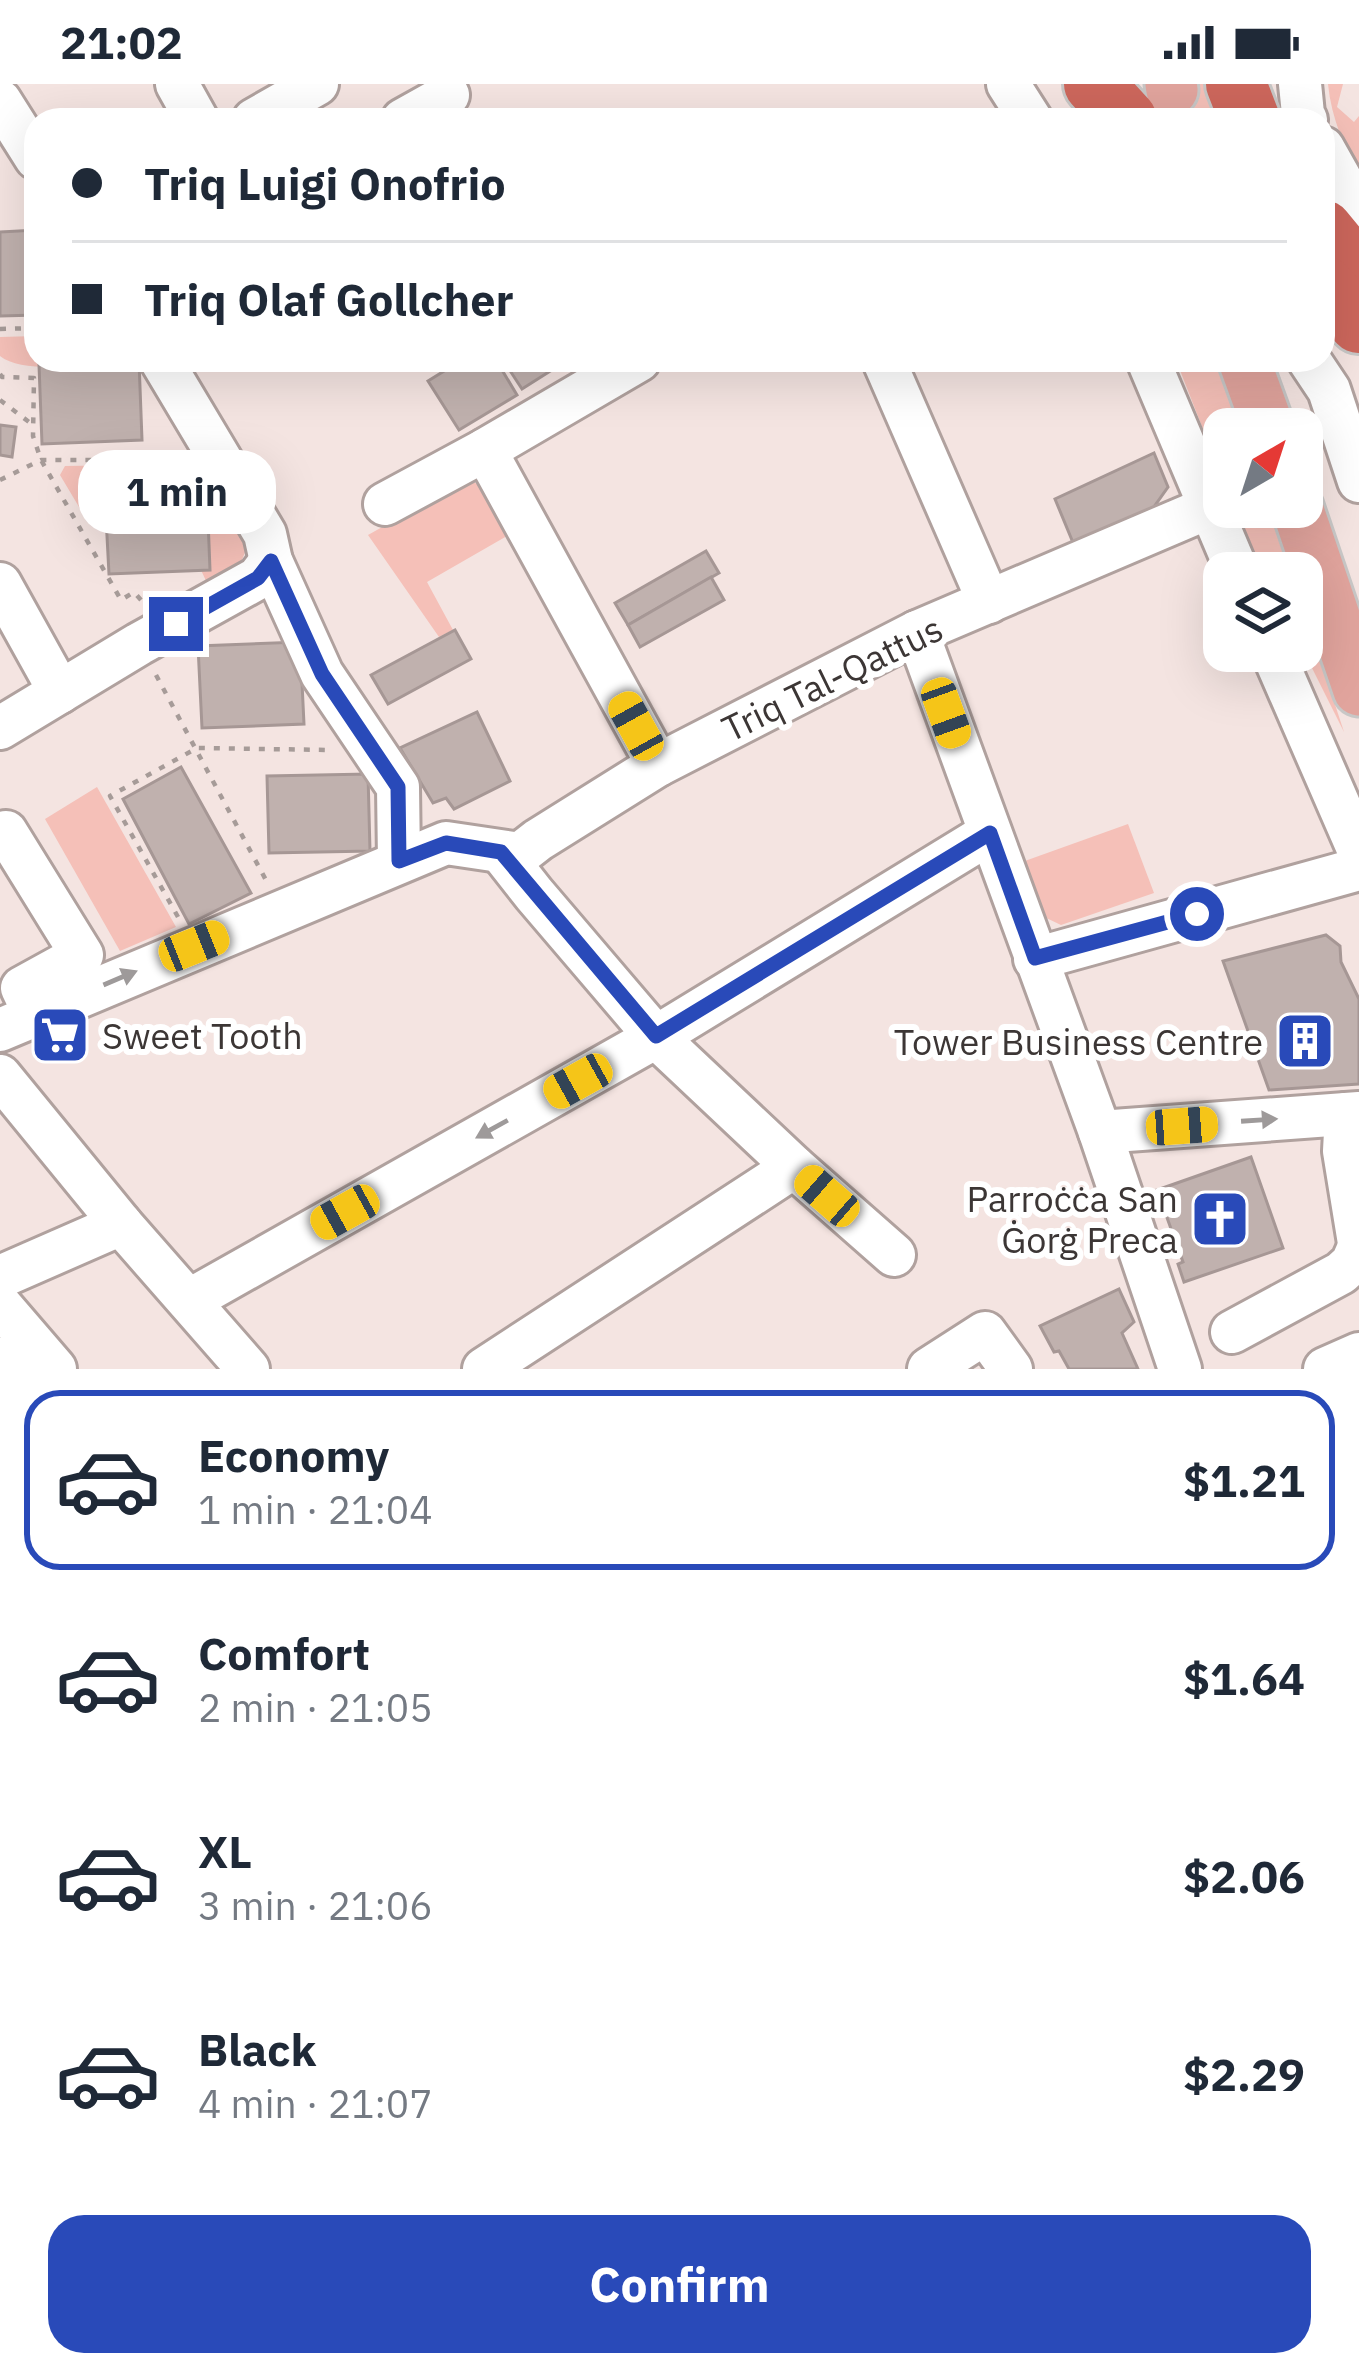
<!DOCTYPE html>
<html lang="en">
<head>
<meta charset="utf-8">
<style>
	body { margin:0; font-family:"IBM Plex Sans",sans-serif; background:#f6f6f7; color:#1f2937; height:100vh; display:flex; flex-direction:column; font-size:45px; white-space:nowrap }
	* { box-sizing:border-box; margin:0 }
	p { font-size:39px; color:#747a83 }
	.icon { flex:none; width:66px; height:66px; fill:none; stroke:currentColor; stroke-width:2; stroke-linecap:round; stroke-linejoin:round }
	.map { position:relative; height:1285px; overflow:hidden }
	.sheet { display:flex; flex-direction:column; background:#fff; flex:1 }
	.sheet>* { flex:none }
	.hud { position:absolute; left:24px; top:24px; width:1311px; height:264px; border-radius:36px; box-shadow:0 12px 48px #0002; display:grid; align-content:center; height:264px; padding:0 48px; background:#fff }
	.needle { width:78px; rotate:39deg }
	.buttons { position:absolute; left:1203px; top:324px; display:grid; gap:24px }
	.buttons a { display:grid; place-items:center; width:120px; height:120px; border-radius:24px; background:#fff; box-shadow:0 12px 48px #0002; font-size:60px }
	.end { position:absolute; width:54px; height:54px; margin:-27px; border:15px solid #294ab9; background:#fff; box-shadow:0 0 0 6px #fff }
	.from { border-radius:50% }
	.bubble { position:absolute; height:84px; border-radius:36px; background:#fff; box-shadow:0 12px 48px #0002; font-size:39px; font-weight:800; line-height:84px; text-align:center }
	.car { position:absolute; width:36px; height:72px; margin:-36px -18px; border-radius:15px; box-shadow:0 0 9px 3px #0007; background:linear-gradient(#f5c518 24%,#345 0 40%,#f5c518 0 76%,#345 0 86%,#f5c518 0) }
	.hud b { display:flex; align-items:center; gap:42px; height:114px; font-size:45px }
	.hud b+b { border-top:3px solid #e0e1e3 }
	.hud i { width:30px; height:30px; background:#1f2937 }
	ul { padding:21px 0 0; list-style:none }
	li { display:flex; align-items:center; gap:36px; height:180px; margin:0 24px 18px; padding:0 24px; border:6px solid transparent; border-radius:36px }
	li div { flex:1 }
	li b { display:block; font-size:45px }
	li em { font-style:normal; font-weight:800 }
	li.current { border-color:#294ab9 }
	li>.icon { width:108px; height:108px; stroke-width:1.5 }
	.cta { display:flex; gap:24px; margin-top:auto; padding:24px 48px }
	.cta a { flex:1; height:138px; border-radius:36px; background:#294ab9; color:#fff; font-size:48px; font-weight:800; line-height:138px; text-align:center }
	.status { display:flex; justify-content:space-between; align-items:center; height:84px; padding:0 60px; background:#fff; direction:ltr }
	.status svg { height:33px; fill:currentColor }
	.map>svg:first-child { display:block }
</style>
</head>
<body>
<div class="status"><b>21:02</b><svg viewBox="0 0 49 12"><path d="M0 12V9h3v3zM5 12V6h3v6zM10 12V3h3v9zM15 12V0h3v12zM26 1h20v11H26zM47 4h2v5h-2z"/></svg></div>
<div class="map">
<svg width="1359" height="1285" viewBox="0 0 1359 1285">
	<rect width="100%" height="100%" fill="#f4e4e1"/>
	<g fill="#f5c0b8">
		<path d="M 1182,0 L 1220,0 L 1239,36 L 1198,36 Z"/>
		<path d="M 1328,0 L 1343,0 L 1337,23 L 1354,38 L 1359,32 L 1359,96 C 1346,65 1331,34 1328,0 Z"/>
		<path d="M 36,252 L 36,276 L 129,277 C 97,279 25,292 0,272 L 0,253 Z"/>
		<path d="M 1176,276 L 1221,276 L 1244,345 L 1224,345 L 1224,399 Z"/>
		<path d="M 203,380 L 207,409 L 106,414 L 104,429 L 85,433 L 60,391 L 65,382 Z"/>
		<path d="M 468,395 L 491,408 L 512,449 L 427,498 L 453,546 L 439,553 L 368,451 Z"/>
		<path d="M 1233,423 L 1270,423 L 1292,489 L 1265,489 Z"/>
		<path d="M 233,444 L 241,453 L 246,466 L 241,478 L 207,499 L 201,486 L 210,485 L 208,446 Z"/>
		<path d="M 1302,520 L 1344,648 L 1302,564 Z"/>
		<path d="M 97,703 L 176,843 L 120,867 L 45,735 Z"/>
		<path d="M 1128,740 L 1154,809 L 1061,841 L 1040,831 L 1022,778 Z"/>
	</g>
	<g fill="#c0b1ae" stroke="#a69795" stroke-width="3">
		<path d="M 36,146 L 36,231 L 0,232 L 0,148 Z"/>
		<path d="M 462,276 L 496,276 L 517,311 L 459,346 L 428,297 Z"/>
		<path d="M 503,276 L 550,276 L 555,284 L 522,305 Z"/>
		<path d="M 129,277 L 139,277 L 142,356 L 42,360 L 39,281 Z"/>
		<path d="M 0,341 L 16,343 L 12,373 L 0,371 Z"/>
		<path d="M 1154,369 L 1168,403 L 1151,427 L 1074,461 L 1055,415 Z"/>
		<path d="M 207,409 L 210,486 L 109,490 L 105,414 Z"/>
		<path d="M 706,467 L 719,489 L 628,541 L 615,519 Z"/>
		<path d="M 711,493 L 724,516 L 640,563 L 628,541 Z"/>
		<path d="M 455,546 L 471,575 L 388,620 L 371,591 Z"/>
		<path d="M 300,558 L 304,640 L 202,644 L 198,562 Z"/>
		<path d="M 477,628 L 510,697 L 454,725 L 446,714 L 433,719 L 400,664 Z"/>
		<path d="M 181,683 L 251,809 L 189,840 L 123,715 Z"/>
		<path d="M 368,690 L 370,767 L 269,769 L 267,692 Z"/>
		<path d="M 1326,851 L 1340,862 L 1341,878 L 1359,915 L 1359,1000 L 1269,1006 L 1223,877 Z"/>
		<path d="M 1251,1073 L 1283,1164 L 1184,1198 L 1178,1180 L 1183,1178 L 1157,1106 Z"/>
		<path d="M 1119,1205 L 1134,1238 L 1122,1249 L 1138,1285 L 1069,1285 L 1059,1267 L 1054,1268 L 1040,1242 Z"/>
	</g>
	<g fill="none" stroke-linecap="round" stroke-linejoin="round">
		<g stroke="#b0a19e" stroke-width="48">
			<g id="minor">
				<path d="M 177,0 L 197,36"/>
				<path d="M 1008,0 L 1031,36"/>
				<path d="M 1300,0 L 1303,30 L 1306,36"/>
				<path d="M 0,17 L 36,74"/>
				<path d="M 254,36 L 317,0"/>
				<path d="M 403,36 L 448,11"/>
				<path d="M 1323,64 L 1359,128"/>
				<path d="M 161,276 L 265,450 L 271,477 L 322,590 L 398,703 L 399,777"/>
				<path d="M 1148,276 L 1238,489"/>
				<path d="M 1309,276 L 1329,306 L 1359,397"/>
				<path d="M 884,277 L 989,518"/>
				<path d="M 485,366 L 658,681"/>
				<path d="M 385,420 L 485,366 L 639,276"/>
				<path d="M 0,500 L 60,608"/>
				<path d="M 917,548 L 1100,1048 L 1180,1285"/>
				<path d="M 1272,567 L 1359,767"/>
				<path d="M 0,644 L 139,560 L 258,494 L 271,477"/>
				<path d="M 6,748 L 82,871 L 22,904 L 35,931"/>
				<path d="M 501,768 L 534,810 L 656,953 L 794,1083 L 894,1171"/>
				<path d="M 1035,875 L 1359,785"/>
				<path d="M 0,946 L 446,759 L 520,770 L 538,756 L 658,681 L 917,548 L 1210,423"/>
				<path d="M 0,992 L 121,1140 L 248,1285"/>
				<path d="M 1346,1030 L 1344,1067 L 1359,1159"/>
				<path d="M 1100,1048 L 1359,1029"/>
				<path d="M 0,1193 L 121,1140"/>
				<path d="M 190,1216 L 656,953 L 990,749"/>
				<path d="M 0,1221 L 55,1285"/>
				<path d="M 1232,1248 L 1341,1189 L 1352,1179 L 1359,1163"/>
				<path d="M 0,1275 L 9,1285"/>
				<path d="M 484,1285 L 794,1083"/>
				<path d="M 929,1285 L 985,1249 L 1011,1285"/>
				<path d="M 1325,1285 L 1359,1270"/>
			</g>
		</g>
		<g stroke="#c8c7c6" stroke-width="57">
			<g id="major">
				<path d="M 1171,0 L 1172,6"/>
				<path d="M 1244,276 L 1269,345"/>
				<path d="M 1297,423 L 1359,606"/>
			</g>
		</g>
		<g stroke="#c8c7c6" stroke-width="66">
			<g id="highway">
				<path d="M 1094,0 L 1127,36"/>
				<path d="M 1236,0 L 1250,36"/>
				<path d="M 1323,146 L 1359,190"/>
				<path d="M 1323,201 L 1359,239"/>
			</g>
		</g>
		<g stroke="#a69b98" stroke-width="4.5" stroke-dasharray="6 9" stroke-linecap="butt">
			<path d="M 0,245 L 36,244"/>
			<path d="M 0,290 L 2,293 L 34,294 L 33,352 L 41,376 L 121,516 L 134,508 L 141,516 L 148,513"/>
			<path d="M 0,316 L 33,341"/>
			<path d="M 0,396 L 41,376 L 180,376"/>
			<path d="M 156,591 L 267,798"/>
			<path d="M 178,833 L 110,712 L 197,664 L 332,666"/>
		</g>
		<use href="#minor" stroke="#fff" stroke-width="42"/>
		<use href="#major" stroke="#e1a49d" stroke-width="51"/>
		<use href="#highway" stroke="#cd675c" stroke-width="60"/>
	</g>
	<defs><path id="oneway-solid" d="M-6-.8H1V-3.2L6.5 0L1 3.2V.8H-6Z" transform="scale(3)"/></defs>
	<g fill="#9e9a9a">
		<use href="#oneway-solid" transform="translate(120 894) rotate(-23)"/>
		<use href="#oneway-solid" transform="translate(1259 1036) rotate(-4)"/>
		<use href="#oneway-solid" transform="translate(492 1045) rotate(151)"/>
	</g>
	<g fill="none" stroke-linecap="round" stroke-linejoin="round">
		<path stroke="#294ab9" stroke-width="15" d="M 176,540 L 258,494 L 271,477 L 322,590 L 398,703 L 399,777 L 446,759 L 501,768 L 656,952 L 990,749 L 1035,874 L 1197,830"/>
	</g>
	<defs>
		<g id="supermarket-square" transform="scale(3)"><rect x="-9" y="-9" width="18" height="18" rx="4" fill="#294ab9" stroke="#fff"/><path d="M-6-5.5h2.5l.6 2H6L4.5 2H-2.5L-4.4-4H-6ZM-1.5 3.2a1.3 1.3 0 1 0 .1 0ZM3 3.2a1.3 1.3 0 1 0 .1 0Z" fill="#fff"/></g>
		<g id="building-square" transform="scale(3)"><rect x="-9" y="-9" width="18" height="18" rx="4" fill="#294ab9" stroke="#fff"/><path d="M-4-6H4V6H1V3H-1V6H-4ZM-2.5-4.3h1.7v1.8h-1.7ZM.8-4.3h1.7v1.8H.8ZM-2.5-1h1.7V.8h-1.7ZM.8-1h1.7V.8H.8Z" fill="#fff"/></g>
		<g id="church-square" transform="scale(3)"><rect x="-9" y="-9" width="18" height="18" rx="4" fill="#294ab9" stroke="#fff"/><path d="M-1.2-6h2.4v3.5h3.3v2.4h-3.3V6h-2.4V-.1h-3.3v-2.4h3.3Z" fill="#fff"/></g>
	</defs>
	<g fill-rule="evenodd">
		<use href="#supermarket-square" x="60" y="951"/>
		<use href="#building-square" x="1305" y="957"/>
		<use href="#church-square" x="1220" y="1135"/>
	</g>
	<g text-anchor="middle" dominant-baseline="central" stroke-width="12" stroke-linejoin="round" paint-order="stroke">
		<g font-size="36" fill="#3c3635" stroke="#fff">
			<text transform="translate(832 594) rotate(-26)">Triq Tal-Qattus</text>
		</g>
		<g font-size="36" fill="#3c3635" stroke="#fff" text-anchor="end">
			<text x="102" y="951" text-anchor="start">Sweet Tooth</text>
			<text x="1263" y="957">Tower Business Centre</text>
			<text x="1178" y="1114">Parroċċa San<tspan x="1178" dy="41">Ġorġ Preca</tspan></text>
		</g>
	</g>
</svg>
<div class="buttons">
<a><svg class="needle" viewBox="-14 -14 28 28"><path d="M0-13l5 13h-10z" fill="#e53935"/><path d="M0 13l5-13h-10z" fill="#747a83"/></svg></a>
<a><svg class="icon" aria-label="layers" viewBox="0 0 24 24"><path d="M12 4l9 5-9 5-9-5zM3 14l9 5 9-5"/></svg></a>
</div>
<i class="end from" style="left:1197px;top:830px"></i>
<i class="end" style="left:176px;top:540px"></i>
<div class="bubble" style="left:78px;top:366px;width:198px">1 min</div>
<i class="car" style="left:946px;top:629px;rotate:160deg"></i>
<i class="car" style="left:636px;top:642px;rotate:331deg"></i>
<i class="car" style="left:194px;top:862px;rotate:68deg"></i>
<i class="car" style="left:578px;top:997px;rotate:241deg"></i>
<i class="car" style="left:1182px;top:1042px;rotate:86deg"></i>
<i class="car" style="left:827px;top:1112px;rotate:311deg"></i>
<i class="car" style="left:345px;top:1128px;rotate:241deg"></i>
<div class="hud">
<b><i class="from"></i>Triq Luigi Onofrio</b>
<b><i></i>Triq Olaf Gollcher</b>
</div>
</div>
<section class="sheet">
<ul>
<li class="current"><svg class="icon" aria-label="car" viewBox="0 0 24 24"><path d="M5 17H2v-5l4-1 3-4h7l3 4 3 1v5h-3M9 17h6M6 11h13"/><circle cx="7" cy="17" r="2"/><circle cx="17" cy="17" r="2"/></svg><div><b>Economy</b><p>1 min · 21:04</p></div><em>$1.21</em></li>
<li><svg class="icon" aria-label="car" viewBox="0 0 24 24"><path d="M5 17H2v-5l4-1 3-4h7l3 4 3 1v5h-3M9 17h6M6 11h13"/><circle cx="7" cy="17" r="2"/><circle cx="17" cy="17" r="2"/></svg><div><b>Comfort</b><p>2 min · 21:05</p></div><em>$1.64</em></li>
<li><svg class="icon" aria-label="car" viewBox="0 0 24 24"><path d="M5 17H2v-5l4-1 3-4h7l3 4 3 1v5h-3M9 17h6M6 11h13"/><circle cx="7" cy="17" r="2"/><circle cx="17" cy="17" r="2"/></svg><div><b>XL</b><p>3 min · 21:06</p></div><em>$2.06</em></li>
<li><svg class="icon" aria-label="car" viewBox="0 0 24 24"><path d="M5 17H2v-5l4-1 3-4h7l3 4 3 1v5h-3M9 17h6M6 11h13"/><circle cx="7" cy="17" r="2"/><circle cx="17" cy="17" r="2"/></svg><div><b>Black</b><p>4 min · 21:07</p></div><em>$2.29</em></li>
</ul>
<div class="cta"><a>Confirm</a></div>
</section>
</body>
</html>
